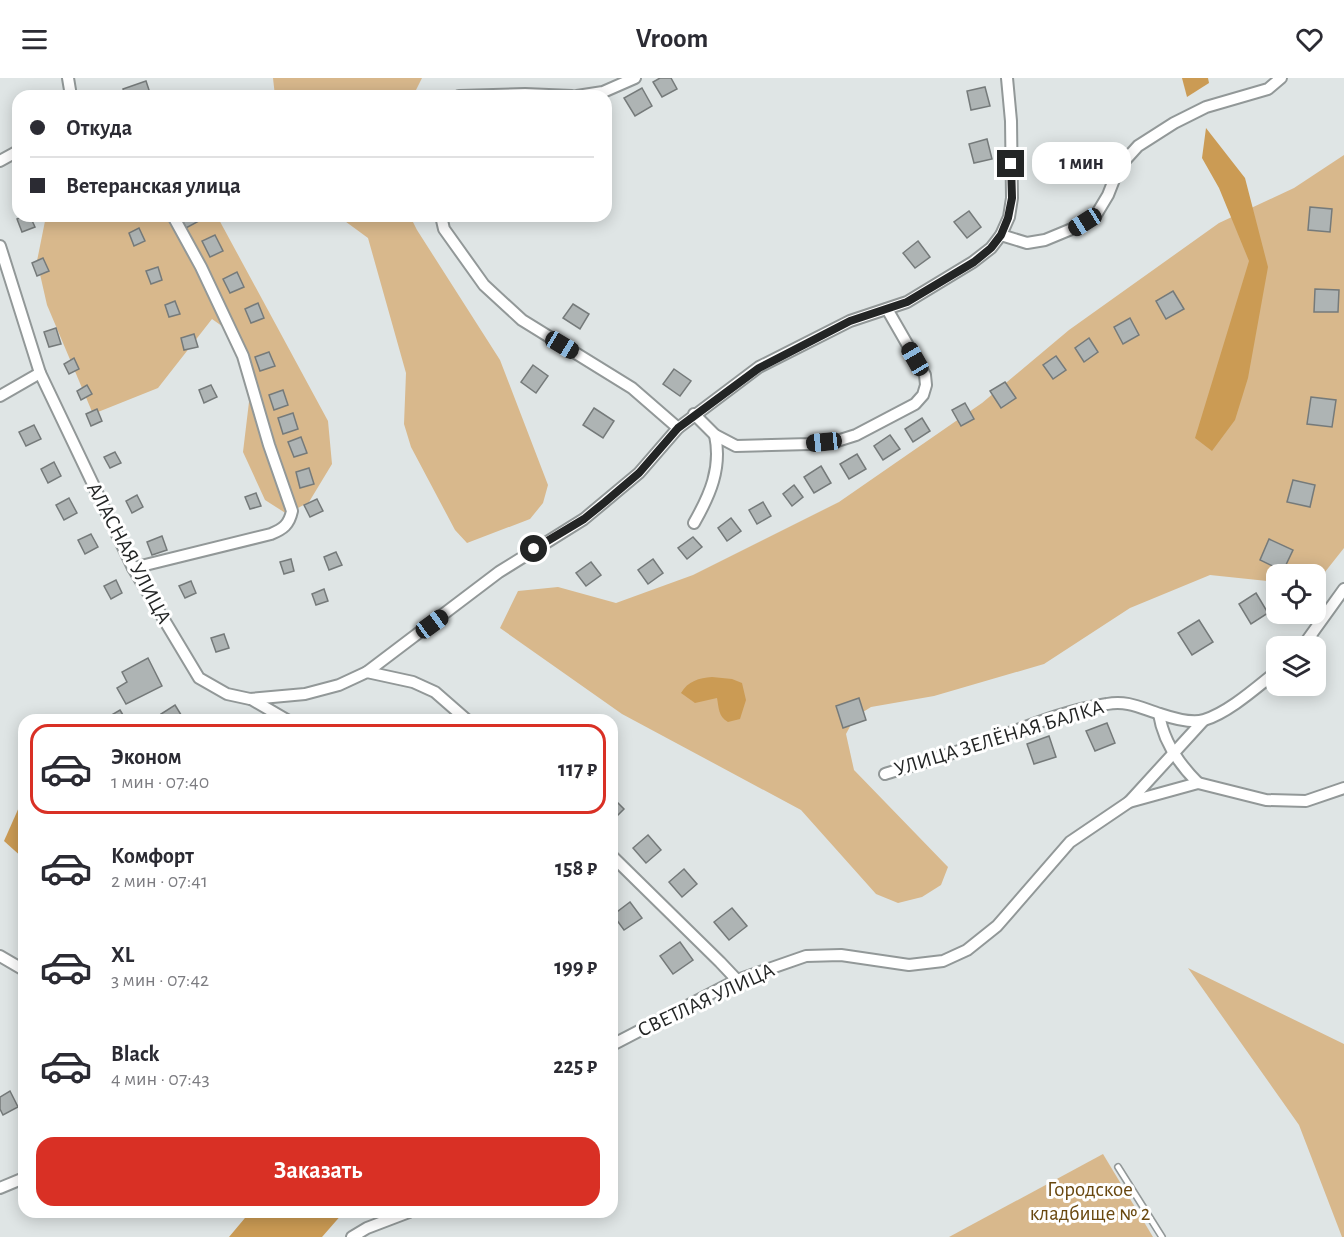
<!DOCTYPE html>
<html lang="ru">
<head>
<meta charset="utf-8">
<style>
	body { margin:0; font-family:"Alegreya Sans",sans-serif; background:#f7f7f7; color:#2b2b33; height:100vh; display:flex; flex-direction:column; font-size:22px; white-space:nowrap }
	* { box-sizing:border-box; margin:0 }
	p { font-size:20px; color:#7c7c81 }
	.icon { flex:none; width:33px; height:33px; fill:none; stroke:currentColor; stroke-width:2; stroke-linecap:round; stroke-linejoin:round }
	.map { position:relative; flex:1; overflow:hidden }
	.drawer { position:absolute; left:18px; top:636px; width:600px; height:504px; display:flex; flex-direction:column; background:#fff; border-radius:18px; box-shadow:0 3px 15px #0003 }
	.drawer>* { flex:none }
	.hud { position:absolute; left:12px; top:12px; width:600px; height:132px; border-radius:18px; box-shadow:0 3px 15px #0003; display:grid; align-content:center; height:132px; padding:0 18px; background:#fff }
	.controls { position:absolute; left:1266px; top:486px; display:grid; gap:12px }
	.controls a { display:grid; place-items:center; width:60px; height:60px; border-radius:12px; background:#fff; box-shadow:0 3px 15px #0003; font-size:30px }
	.end { position:absolute; width:27px; height:27px; margin:-14px; border:8px solid #232525; background:#fff; box-shadow:0 0 0 3px #fff }
	.from { border-radius:50% }
	.bubble { position:absolute; height:42px; border-radius:18px; background:#fff; box-shadow:0 3px 15px #0003; font-size:20px; font-weight:700; line-height:42px; text-align:center }
	.car { position:absolute; width:18px; height:36px; margin:-18px -9px; border-radius:8px; box-shadow:0 0 4px 2px #0007; background:linear-gradient(#222 24%,#8ab4d8 0 40%,#222 0 76%,#8ab4d8 0 86%,#222 0) }
	.hud b { display:flex; align-items:center; gap:21px; height:57px; font-size:22px }
	.hud b+b { border-top:2px solid #e1e1e2 }
	.hud i { width:15px; height:15px; background:#2b2b33 }
	ul { padding:10px 0 0; list-style:none }
	li { display:flex; align-items:center; gap:18px; height:90px; margin:0 12px 9px; padding:0 6px; border:3px solid transparent; border-radius:18px }
	li div { flex:1 }
	li b { display:block; font-size:22px }
	li em { font-style:normal; font-weight:700 }
	li.on { border-color:#d93025 }
	li>.icon { width:54px; height:54px; stroke-width:1.5 }
	.button { display:flex; gap:12px; margin-top:auto; padding:12px 18px }
	.button a { flex:1; height:69px; border-radius:18px; background:#d93025; color:#fff; font-size:24px; font-weight:700; line-height:69px; text-align:center }
	header { display:flex; justify-content:space-between; align-items:center; height:78px; padding:0 18px; background:#fff; font-size:27px; font-weight:700 }
	.map>svg:first-child { display:block }
</style>
</head>
<body>
<header><svg class="icon" aria-label="menu" viewBox="0 0 24 24"><path d="M4 6h16M4 12h16M4 18h16"/></svg>Vroom<svg class="icon" aria-label="heart" viewBox="0 0 24 24"><path d="M12 20l-8-8c-3-5 5-10 8-4 3-6 11-1 8 4z"/></svg></header>
<div class="map">
<svg width="1344" height="1159" viewBox="0 0 1344 1159">
	<rect width="100%" height="100%" fill="#dfe5e5"/>
	<g fill="#d8b88c">
		<path d="M 273,0 L 422,0 L 413,18 L 275,18 Z"/>
		<path d="M 1344,77 L 1344,470 L 1321,499 L 1316,500 L 1316,496 L 1276,496 L 1276,504 L 1210,497 L 1130,530 L 1044,586 L 934,618 L 871,629 L 855,639 L 846,656 L 854,692 L 948,789 L 941,807 L 922,819 L 898,825 L 876,816 L 801,732 L 622,636 L 500,550 L 518,513 L 558,509 L 616,525 L 693,497 L 839,424 L 982,325 L 1069,252 L 1219,145 L 1294,110 Z"/>
		<path d="M 46,138 L 217,138 L 328,343 L 332,386 L 309,424 L 287,436 L 265,422 L 243,374 L 249,324 L 246,281 L 233,256 L 212,241 L 158,310 L 93,336 L 47,227 L 37,183 Z"/>
		<path d="M 338,138 L 410,138 L 417,152 L 500,282 L 548,407 L 543,425 L 530,441 L 467,465 L 455,452 L 411,369 L 404,346 L 406,295 L 368,160 Z"/>
		<path d="M 1188,890 L 1344,966 L 1344,1159 L 1342,1159 L 1299,1047 Z"/>
		<path d="M 1103,1076 L 1153,1159 L 949,1159 Z"/>
	</g>
	<g fill="#cb9b54">
		<path d="M 1182,0 L 1208,0 L 1209,5 L 1187,19 Z"/>
		<path d="M 1206,50 L 1245,100 L 1268,189 L 1248,300 L 1235,342 L 1212,373 L 1195,360 L 1249,183 L 1219,110 L 1202,80 Z"/>
		<path d="M 712,599 L 732,601 L 742,605 L 746,622 L 740,641 L 728,644 C 718,638 719,630 717,620 L 695,625 L 681,615 C 688,603 699,600 712,599 Z"/>
		<path d="M 24,718 L 24,781 L 4,763 Z"/>
		<path d="M 250,1134 L 351,1134 L 343,1135 L 322,1159 L 229,1159 Z"/>
	</g>
	<g fill="#aeb4b4" stroke="#757a7a" stroke-width="1.5">
		<path d="M 660,0 L 671,0 L 677,11 L 662,19 L 653,4 Z"/>
		<path d="M 146,3 L 151,18 L 125,18 L 123,11 Z"/>
		<path d="M 985,9 L 990,28 L 971,32 L 967,13 Z"/>
		<path d="M 642,10 L 652,28 L 635,38 L 624,20 Z"/>
		<path d="M 987,61 L 992,81 L 974,85 L 969,66 Z"/>
		<path d="M 1056,69 L 1080,72 L 1077,93 L 1053,90 Z"/>
		<path d="M 1310,129 L 1332,131 L 1330,154 L 1308,152 Z"/>
		<path d="M 969,133 L 981,149 L 967,160 L 954,144 Z"/>
		<path d="M 24,138 L 30,138 L 35,149 L 22,154 L 17,141 Z"/>
		<path d="M 180,138 L 197,138 L 199,143 L 186,150 Z"/>
		<path d="M 139,150 L 145,163 L 134,168 L 129,155 Z"/>
		<path d="M 215,157 L 223,173 L 210,179 L 202,163 Z"/>
		<path d="M 918,163 L 930,179 L 915,190 L 903,175 Z"/>
		<path d="M 43,180 L 49,193 L 37,198 L 32,185 Z"/>
		<path d="M 158,189 L 162,202 L 151,206 L 146,193 Z"/>
		<path d="M 237,194 L 244,209 L 230,215 L 223,201 Z"/>
		<path d="M 1315,211 L 1339,212 L 1338,234 L 1314,234 Z"/>
		<path d="M 1173,213 L 1184,231 L 1166,241 L 1156,223 Z"/>
		<path d="M 175,223 L 180,236 L 169,239 L 165,227 Z"/>
		<path d="M 258,225 L 264,240 L 251,245 L 245,231 Z"/>
		<path d="M 573,226 L 589,236 L 580,251 L 563,240 Z"/>
		<path d="M 1130,240 L 1139,257 L 1123,266 L 1114,249 Z"/>
		<path d="M 56,250 L 61,266 L 49,269 L 44,254 Z"/>
		<path d="M 194,256 L 198,269 L 184,272 L 181,260 Z"/>
		<path d="M 1089,260 L 1098,274 L 1084,284 L 1075,270 Z"/>
		<path d="M 269,274 L 275,288 L 260,293 L 255,279 Z"/>
		<path d="M 1056,278 L 1066,292 L 1053,301 L 1043,287 Z"/>
		<path d="M 74,280 L 79,291 L 69,296 L 64,286 Z"/>
		<path d="M 533,287 L 548,298 L 536,315 L 521,304 Z"/>
		<path d="M 674,291 L 691,303 L 680,318 L 663,306 Z"/>
		<path d="M 1005,304 L 1016,320 L 1001,330 L 990,313 Z"/>
		<path d="M 87,307 L 92,316 L 81,322 L 77,313 Z"/>
		<path d="M 211,307 L 217,319 L 204,325 L 199,312 Z"/>
		<path d="M 283,312 L 288,327 L 274,332 L 269,317 Z"/>
		<path d="M 1311,319 L 1336,322 L 1332,349 L 1307,346 Z"/>
		<path d="M 965,325 L 974,341 L 961,348 L 952,332 Z"/>
		<path d="M 594,330 L 614,343 L 603,360 L 583,347 Z"/>
		<path d="M 97,331 L 102,343 L 91,348 L 86,336 Z"/>
		<path d="M 293,335 L 298,351 L 283,356 L 278,340 Z"/>
		<path d="M 922,340 L 930,353 L 913,364 L 905,351 Z"/>
		<path d="M 34,347 L 41,361 L 26,368 L 19,354 Z"/>
		<path d="M 890,357 L 900,371 L 883,382 L 874,368 Z"/>
		<path d="M 301,359 L 307,375 L 294,379 L 288,364 Z"/>
		<path d="M 115,374 L 121,385 L 110,390 L 104,379 Z"/>
		<path d="M 857,376 L 866,391 L 849,401 L 840,386 Z"/>
		<path d="M 54,384 L 61,398 L 48,405 L 41,391 Z"/>
		<path d="M 821,388 L 831,405 L 814,415 L 804,399 Z"/>
		<path d="M 309,390 L 314,406 L 300,410 L 296,394 Z"/>
		<path d="M 1293,402 L 1315,407 L 1310,429 L 1287,424 Z"/>
		<path d="M 794,407 L 803,419 L 792,428 L 783,416 Z"/>
		<path d="M 256,415 L 261,428 L 250,431 L 245,419 Z"/>
		<path d="M 137,417 L 143,429 L 132,435 L 126,423 Z"/>
		<path d="M 69,420 L 77,435 L 64,442 L 56,427 Z"/>
		<path d="M 317,421 L 323,433 L 310,439 L 304,427 Z"/>
		<path d="M 763,424 L 771,438 L 757,446 L 749,432 Z"/>
		<path d="M 731,440 L 741,453 L 727,463 L 718,450 Z"/>
		<path d="M 91,456 L 98,469 L 85,476 L 78,462 Z"/>
		<path d="M 162,458 L 167,472 L 152,477 L 147,464 Z"/>
		<path d="M 693,459 L 702,469 L 687,481 L 678,470 Z"/>
		<path d="M 1269,461 L 1293,472 L 1283,493 L 1260,482 Z"/>
		<path d="M 336,474 L 342,487 L 329,492 L 324,479 Z"/>
		<path d="M 291,481 L 294,493 L 284,496 L 280,484 Z"/>
		<path d="M 653,481 L 663,495 L 648,506 L 638,492 Z"/>
		<path d="M 591,484 L 601,497 L 586,508 L 576,495 Z"/>
		<path d="M 116,502 L 122,515 L 111,521 L 104,508 Z"/>
		<path d="M 191,503 L 196,515 L 185,520 L 179,508 Z"/>
		<path d="M 324,511 L 328,523 L 316,527 L 312,516 Z"/>
		<path d="M 1256,515 L 1268,535 L 1251,546 L 1239,526 Z"/>
		<path d="M 1199,542 L 1213,564 L 1192,577 L 1178,555 Z"/>
		<path d="M 224,556 L 229,570 L 216,574 L 211,560 Z"/>
		<path d="M 148,580 L 162,608 L 126,626 L 117,610 L 127,604 L 122,594 Z"/>
		<path d="M 859,620 L 866,642 L 843,650 L 836,628 Z"/>
		<path d="M 175,627 L 183,640 L 180,642 L 165,642 L 161,636 Z"/>
		<path d="M 120,632 L 126,642 L 103,642 Z"/>
		<path d="M 1107,645 L 1115,665 L 1095,673 L 1086,653 Z"/>
		<path d="M 1049,658 L 1056,679 L 1034,686 L 1027,666 Z"/>
		<path d="M 612,719 L 624,731 L 612,743 Z"/>
		<path d="M 648,757 L 661,772 L 646,785 L 633,770 Z"/>
		<path d="M 684,791 L 697,806 L 682,819 L 669,804 Z"/>
		<path d="M 630,824 L 642,840 L 624,852 L 613,837 Z"/>
		<path d="M 732,830 L 747,848 L 729,862 L 714,844 Z"/>
		<path d="M 680,864 L 693,882 L 673,896 L 660,878 Z"/>
		<path d="M 10,1013 L 18,1029 L 3,1037 L 0,1031 L 0,1019 Z"/>
	</g>
	<g fill="none" stroke-linecap="round" stroke-linejoin="round">
		<g stroke="#929898" stroke-width="8">
			<path id="service" d="M 1118,1089 L 1162,1159"/>
		</g>
		<g stroke="#929898" stroke-width="14">
			<g id="minor">
				<path d="M 68,0 L 71,18"/>
				<path d="M 459,18 L 525,16 L 572,18"/>
				<path d="M 577,18 L 603,14 L 635,0"/>
				<path d="M 0,83 L 18,73"/>
				<path d="M 441,138 L 444,151 L 484,207 L 522,242 L 632,310 L 678,350"/>
				<path d="M 1001,157 L 1009,139 L 1012,120 L 1011,43 L 1007,0"/>
				<path d="M 0,168 L 40,295 L 133,490 L 199,600 L 227,616 L 250,621 L 305,616 L 339,607 L 367,594 L 413,604 L 435,614 L 467,642"/>
				<path d="M 0,318 L 40,295"/>
				<path d="M 694,336 L 715,357 L 736,368 L 810,366 L 837,363 L 856,357 L 915,326 L 923,317 L 926,307 L 925,297 L 887,231"/>
				<path d="M 694,445 C 710,417 722,390 715,357"/>
				<path d="M 133,490 L 271,456 C 283,451 289,447 292,433 L 269,367 L 243,278 L 201,189 L 173,138"/>
				<path d="M 1303,568 L 1344,511"/>
				<path d="M 367,594 L 499,494 L 584,441 L 639,395 L 678,350 L 759,289 L 850,243 L 907,224 L 973,184 L 991,170 L 1001,157 L 1027,165 L 1045,162 L 1074,150 L 1096,137 L 1108,117 L 1119,89 L 1138,68 L 1174,45 L 1206,29 L 1268,11 L 1281,0"/>
				<path d="M 251,621 L 287,642"/>
				<path d="M 1159,636 C 1163,662 1179,686 1198,705"/>
				<path d="M 885,696 C 918,686 952,676 985,664 C 1024,650 1065,632 1107,626 C 1127,622 1141,630 1160,636 C 1172,640 1192,646 1204,642 C 1228,635 1257,609 1276,594"/>
				<path d="M 1129,724 L 1203,643"/>
				<path d="M 612,778 L 720,884 L 737,902"/>
				<path d="M 0,878 L 24,892"/>
				<path d="M 612,967 L 737,902 L 806,878 L 841,877 L 909,887 L 943,883 L 967,872 L 997,848 L 1070,764 L 1129,724 L 1198,705 L 1266,722 L 1306,723 L 1344,710"/>
				<path d="M 0,1110 L 24,1100"/>
				<path d="M 352,1159 L 367,1150 L 409,1134"/>
			</g>
		</g>
		<use href="#service" stroke="#fff" stroke-width="5"/>
		<use href="#minor" stroke="#fff" stroke-width="10"/>
	</g>
	<g fill="none" stroke-linecap="round" stroke-linejoin="round">
		<path stroke="#232525" stroke-width="8" d="M 534,471 L 584,441 L 605,424 L 639,395 L 678,350 L 759,290 L 850,243 L 907,224 L 974,184 L 991,170 L 1001,157 L 1008,140 L 1012,120 L 1011,86"/>
	</g>
	<g text-anchor="middle" dominant-baseline="central" stroke-width="6" stroke-linejoin="round" paint-order="stroke">
		<g font-size="21" fill="#232525" stroke="#fff">
			<text transform="translate(129 475) rotate(62)">АЛАСНАЯ УЛИЦА</text>
			<text transform="translate(999 660) rotate(-17)">УЛИЦА ЗЕЛЁНАЯ БАЛКА</text>
			<text transform="translate(706 922) rotate(-25)">СВЕТЛАЯ УЛИЦА</text>
		</g>
		<g font-size="21" fill="#694810" stroke="#fff">
			<text x="1090" y="1111">Городское<tspan x="1090" dy="24">кладбище № 2</tspan></text>
		</g>
	</g>
</svg>
<div class="controls">
<a><svg class="icon" aria-label="locate" viewBox="0 0 24 24"><circle cx="12" cy="12" r="6"/><path d="M12 2v4M12 18v4M2 12h4M18 12h4"/></svg></a>
<a><svg class="icon" aria-label="layers" viewBox="0 0 24 24"><path d="M12 4l9 5-9 5-9-5zM3 14l9 5 9-5"/></svg></a>
</div>
<i class="end from" style="left:534px;top:471px"></i>
<i class="end" style="left:1011px;top:86px"></i>
<div class="bubble" style="left:1032px;top:64px;width:99px">1 мин</div>
<i class="car" style="left:1085px;top:144px;rotate:238deg"></i>
<i class="car" style="left:562px;top:267px;rotate:121deg"></i>
<i class="car" style="left:915px;top:281px;rotate:330deg"></i>
<i class="car" style="left:824px;top:364px;rotate:264deg"></i>
<i class="car" style="left:432px;top:546px;rotate:54deg"></i>
<div class="hud">
<b><i class="from"></i>Откуда</b>
<b><i></i>Ветеранская улица</b>
</div>
<section class="drawer">
<ul>
<li class="on"><svg class="icon" aria-label="car" viewBox="0 0 24 24"><path d="M5 17H2v-5l4-1 3-4h7l3 4 3 1v5h-3M9 17h6M6 11h13"/><circle cx="7" cy="17" r="2"/><circle cx="17" cy="17" r="2"/></svg><div><b>Эконом</b><p>1 мин · 07:40</p></div><em>117 ₽</em></li>
<li><svg class="icon" aria-label="car" viewBox="0 0 24 24"><path d="M5 17H2v-5l4-1 3-4h7l3 4 3 1v5h-3M9 17h6M6 11h13"/><circle cx="7" cy="17" r="2"/><circle cx="17" cy="17" r="2"/></svg><div><b>Комфорт</b><p>2 мин · 07:41</p></div><em>158 ₽</em></li>
<li><svg class="icon" aria-label="car" viewBox="0 0 24 24"><path d="M5 17H2v-5l4-1 3-4h7l3 4 3 1v5h-3M9 17h6M6 11h13"/><circle cx="7" cy="17" r="2"/><circle cx="17" cy="17" r="2"/></svg><div><b>XL</b><p>3 мин · 07:42</p></div><em>199 ₽</em></li>
<li><svg class="icon" aria-label="car" viewBox="0 0 24 24"><path d="M5 17H2v-5l4-1 3-4h7l3 4 3 1v5h-3M9 17h6M6 11h13"/><circle cx="7" cy="17" r="2"/><circle cx="17" cy="17" r="2"/></svg><div><b>Black</b><p>4 мин · 07:43</p></div><em>225 ₽</em></li>
</ul>
<div class="button"><a>Заказать</a></div>
</section>
</div>
</body>
</html>
